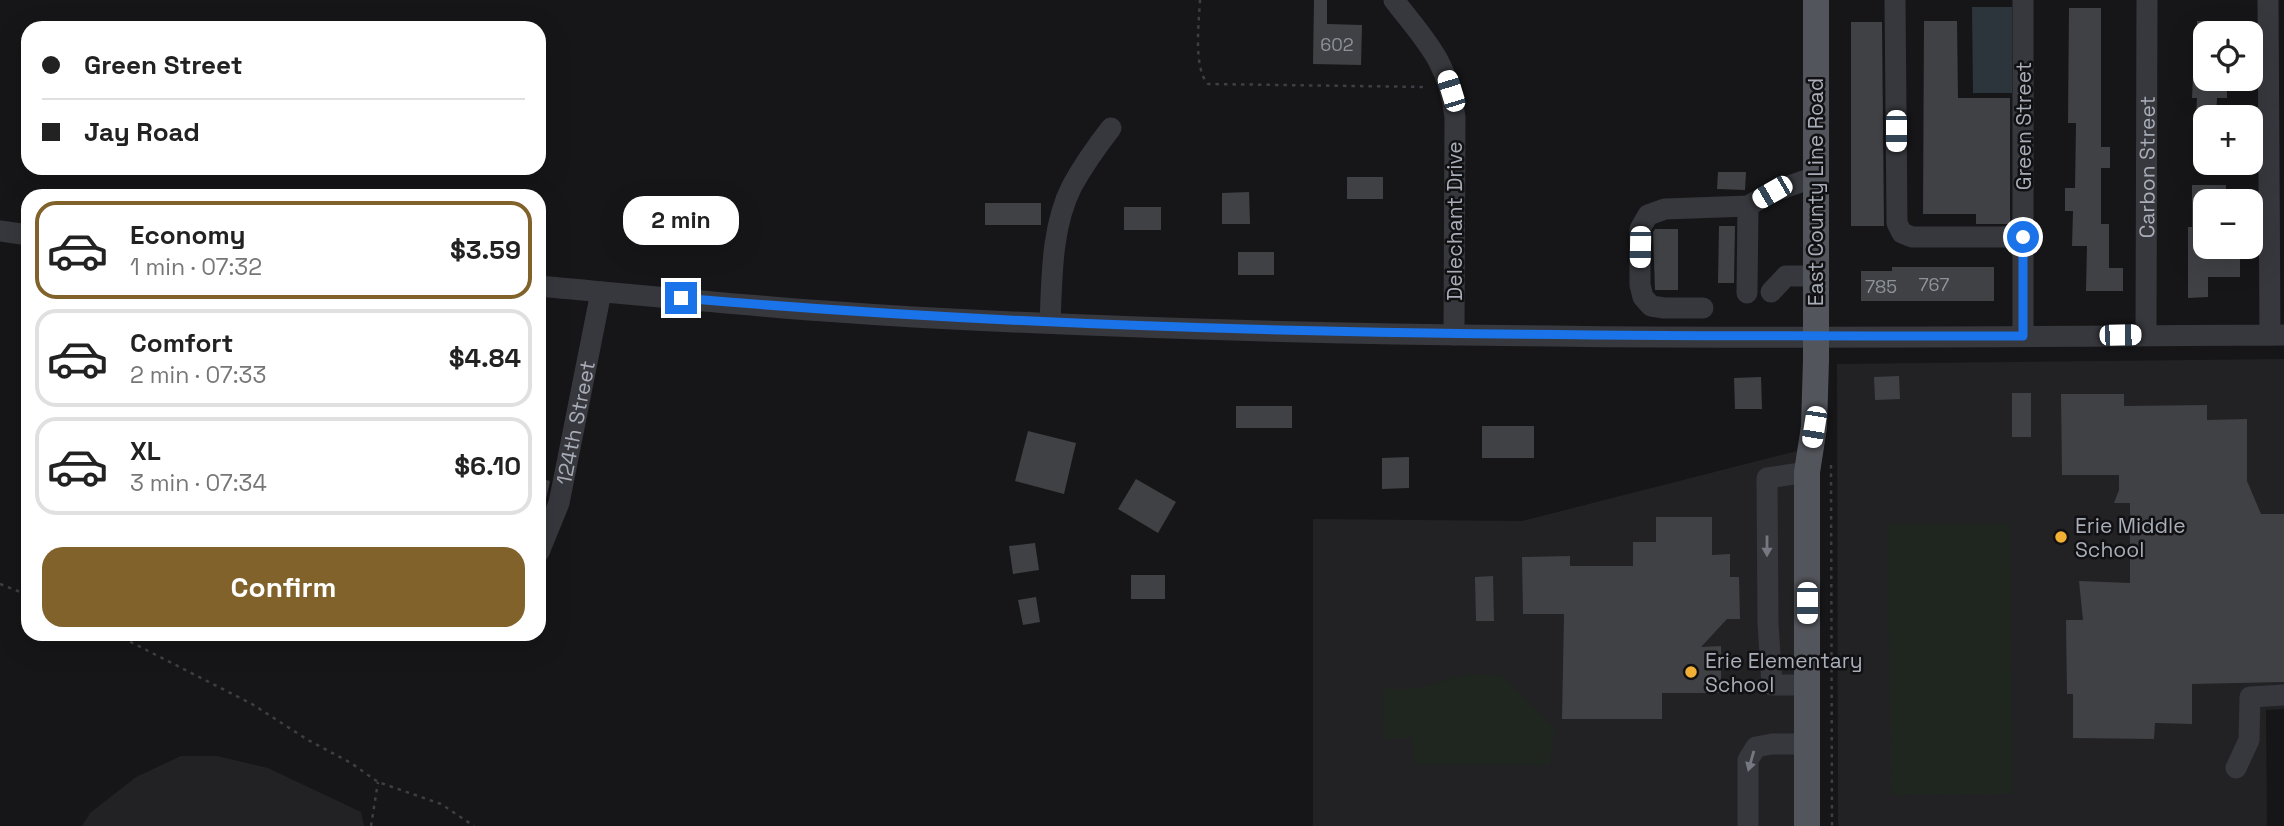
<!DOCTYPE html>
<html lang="en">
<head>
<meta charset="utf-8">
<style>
	body { margin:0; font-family:"Space Grotesk",sans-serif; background:#f2f2f2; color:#222; height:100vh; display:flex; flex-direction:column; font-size:26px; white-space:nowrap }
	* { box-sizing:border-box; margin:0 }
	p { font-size:23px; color:#767676 }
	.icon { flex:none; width:38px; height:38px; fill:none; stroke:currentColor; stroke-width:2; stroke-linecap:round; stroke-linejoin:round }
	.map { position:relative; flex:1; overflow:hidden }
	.sheet { position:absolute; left:21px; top:189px; width:525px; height:452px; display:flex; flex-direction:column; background:#fff; border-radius:21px; box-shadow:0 7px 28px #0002 }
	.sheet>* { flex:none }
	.guide { position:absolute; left:21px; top:21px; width:525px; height:154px; border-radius:21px; box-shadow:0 7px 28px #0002; display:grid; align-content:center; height:154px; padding:0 21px; background:#fff }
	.controls { position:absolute; left:2193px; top:21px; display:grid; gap:14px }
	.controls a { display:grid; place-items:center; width:70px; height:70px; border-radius:14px; background:#fff; box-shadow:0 7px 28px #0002; font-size:35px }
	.end { position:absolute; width:32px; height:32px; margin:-16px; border:9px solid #1a73e8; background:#fff; box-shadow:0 0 0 4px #fff }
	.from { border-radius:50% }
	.bubble { position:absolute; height:49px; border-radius:21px; background:#fff; box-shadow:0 7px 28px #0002; font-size:23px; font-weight:700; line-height:49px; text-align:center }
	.car { position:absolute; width:21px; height:42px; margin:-21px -10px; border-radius:9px; box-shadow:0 0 5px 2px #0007; background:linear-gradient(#fff 24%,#345 0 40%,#fff 0 76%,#345 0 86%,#fff 0) }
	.guide b { display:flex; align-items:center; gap:24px; height:66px; font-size:26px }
	.guide b+b { border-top:2px solid #e0e0e0 }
	.guide i { width:18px; height:18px; background:#222 }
	ul { padding:12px 0 0; list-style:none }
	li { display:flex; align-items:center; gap:21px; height:98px; margin:0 14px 10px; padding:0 7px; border:4px solid #e0e0e0; border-radius:21px }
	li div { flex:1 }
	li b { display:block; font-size:26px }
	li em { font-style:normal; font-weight:700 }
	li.active { border-color:#80622a }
	li>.icon { width:63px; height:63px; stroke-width:1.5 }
	.cta { display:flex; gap:14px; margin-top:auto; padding:14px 21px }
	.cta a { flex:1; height:80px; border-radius:21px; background:#80622a; color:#fff; font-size:28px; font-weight:700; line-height:80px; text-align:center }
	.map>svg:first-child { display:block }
</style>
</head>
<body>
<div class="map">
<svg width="2284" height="826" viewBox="0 0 2284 826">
	<rect width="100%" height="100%" fill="#161618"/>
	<g fill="#222225">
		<path d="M 2284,359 L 2284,709 L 2266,710 L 2267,826 L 1838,826 L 1837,364 Z"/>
		<path d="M 1797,451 L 1803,826 L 1313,826 L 1313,519 L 1522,521 Z"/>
		<path d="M 181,756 L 217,756 L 268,768 L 361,812 L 364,826 L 82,826 L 90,813 L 136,777 Z"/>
	</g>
	<g fill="#1e261f">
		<path d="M 1888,524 L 2010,524 L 2013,794 L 1891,795 Z"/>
		<path d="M 1468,674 L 1501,675 L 1554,728 L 1550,765 L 1414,764 L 1412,738 L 1384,738 L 1383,689 L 1414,689 Z"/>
	</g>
	<path fill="#2c353c" d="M 1972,7 L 2012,7 L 2012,93 L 1973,93 Z"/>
	<g fill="#404145">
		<path d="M 1314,0 L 1327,0 L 1327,24 L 1362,25 L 1361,65 L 1313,64 Z"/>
		<path d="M 2069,8 L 2101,8 L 2101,147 L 2110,147 L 2110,168 L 2101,168 L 2101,224 L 2109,224 L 2109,268 L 2123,268 L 2123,291 L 2086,291 L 2087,246 L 2072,246 L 2073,211 L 2065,211 L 2065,188 L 2075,188 L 2076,123 L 2068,123 Z"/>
		<path d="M 1924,21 L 1957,21 L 1958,98 L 2010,98 L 2010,224 L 1976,224 L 1976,214 L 1923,214 Z"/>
		<rect x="2197" y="21" width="20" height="12"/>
		<path d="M 1851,22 L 1882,22 L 1884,226 L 1851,226 Z"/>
		<path d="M 2193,77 L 2227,79 L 2227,98 L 2217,98 L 2216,117 L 2196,117 L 2197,98 L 2192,98 Z"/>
		<path d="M 1718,172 L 1746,172 L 1745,190 L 1717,189 Z"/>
		<rect x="1347" y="177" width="36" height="22"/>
		<path d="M 2192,185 L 2226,185 L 2226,201 L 2205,201 L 2205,247 L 2222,247 L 2222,257 L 2240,257 L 2240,277 L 2208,277 L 2208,297 L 2188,298 L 2188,227 L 2192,227 Z"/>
		<path d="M 1249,192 L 1250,224 L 1222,224 L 1222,193 Z"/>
		<rect x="985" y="203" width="56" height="22"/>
		<rect x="1124" y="207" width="37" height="23"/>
		<path d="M 1719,226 L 1735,226 L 1734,283 L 1718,283 Z"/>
		<path d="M 1655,229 L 1678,229 L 1678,290 L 1655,290 L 1653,232 Z"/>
		<rect x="1238" y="252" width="36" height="23"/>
		<path d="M 1892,267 L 1994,267 L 1994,301 L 1861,301 L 1861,271 L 1892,271 Z"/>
		<path d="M 1899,376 L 1900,399 L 1875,400 L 1874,377 Z"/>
		<path d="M 1761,377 L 1762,409 L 1735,409 L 1734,378 Z"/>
		<rect x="2012" y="393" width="19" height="44"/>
		<path d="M 2061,394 L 2124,394 L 2124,406 L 2207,405 L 2207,420 L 2247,419 L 2247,481 L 2261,514 L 2284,514 L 2284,682 L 2192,684 L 2192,724 L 2155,723 L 2154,739 L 2073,738 L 2073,694 L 2067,694 L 2066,620 L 2083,620 L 2079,581 L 2130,583 L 2130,503 L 2114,503 L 2119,490 L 2119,475 L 2062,475 Z"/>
		<rect x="1236" y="406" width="56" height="22"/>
		<rect x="1482" y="426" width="52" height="32"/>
		<path d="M 1028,431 L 1076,443 L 1064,494 L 1015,481 Z"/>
		<path d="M 1409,457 L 1409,488 L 1382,489 L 1382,458 Z"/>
		<path d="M 539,478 L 550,481 L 546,499 L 539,517 Z"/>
		<path d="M 1136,479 L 1176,502 L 1158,533 L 1118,509 Z"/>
		<path d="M 1656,517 L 1712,517 L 1712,555 L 1730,554 L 1730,577 L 1739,577 L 1740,619 L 1727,619 L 1701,647 L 1721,646 L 1721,693 L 1662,693 L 1662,719 L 1562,719 L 1564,614 L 1523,614 L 1522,557 L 1570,556 L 1570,566 L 1633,566 L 1633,542 L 1656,542 Z"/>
		<path d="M 1035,543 L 1039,570 L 1013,574 L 1009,546 Z"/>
		<rect x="1131" y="575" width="34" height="24"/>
		<path d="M 1493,576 L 1494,621 L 1476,621 L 1475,577 Z"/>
		<path d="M 1036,597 L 1040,622 L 1023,625 L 1018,600 Z"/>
	</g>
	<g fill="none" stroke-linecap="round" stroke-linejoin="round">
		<g stroke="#3d3f44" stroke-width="2.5" stroke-dasharray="3.5 5" stroke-linecap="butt">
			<path d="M 1200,0 C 1199,22 1193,68 1208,84 L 1427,87"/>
			<path d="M 1831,465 L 1832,826"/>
			<path d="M 0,584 L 28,595"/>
			<path d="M 115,634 L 252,704 L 308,740 L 351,763 L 378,782 L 441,804 L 474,826"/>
			<path d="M 371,826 L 378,782"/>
		</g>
		<g stroke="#37383d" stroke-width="21">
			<path d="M 1394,0 C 1427,43 1448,61 1455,117 L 1454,335"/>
			<path d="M 1895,0 L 1897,223 L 1902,233 L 1912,237 L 2023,237"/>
			<path d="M 2023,0 L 2023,336"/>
			<path d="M 2268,0 L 2270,335"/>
			<path d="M 0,231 L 28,235"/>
			<path d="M 539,286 C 670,298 801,311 933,318 C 1382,342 1834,338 2284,335"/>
			<path d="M 1771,292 L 1786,276 L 1816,276"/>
			<path d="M 1747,293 L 1748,206"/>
			<path d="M 1703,308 L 1664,308 L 1651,306 L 1643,297 L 1640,285 L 1640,229 L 1648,215 L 1665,209 L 1748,206 L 1772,192 L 1815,177"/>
			<path d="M 1050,323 C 1052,279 1051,227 1072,186 C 1083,166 1097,146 1111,128"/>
			<path id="s1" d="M 2146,335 L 2147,0"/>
			<path d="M 1807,472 L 1767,478 L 1768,624 L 1772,685 L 1807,685"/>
			<path id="s2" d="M 539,552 L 559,503 L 601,292"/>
			<path d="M 2236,768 L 2249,740 L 2250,697 L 2284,695"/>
			<path d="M 1748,826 L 1748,760 L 1756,747 L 1772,744 L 1807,744"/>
		</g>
		<path stroke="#53555c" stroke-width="26" d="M 1807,826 L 1807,472 L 1814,427 L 1816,360 L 1816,0"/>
	</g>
	<defs><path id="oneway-solid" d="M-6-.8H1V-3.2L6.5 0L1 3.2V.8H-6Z" transform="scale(1.75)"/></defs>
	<g fill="#757881">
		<use href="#oneway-solid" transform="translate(1767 546) rotate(90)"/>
		<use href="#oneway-solid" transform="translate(1751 761) rotate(106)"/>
	</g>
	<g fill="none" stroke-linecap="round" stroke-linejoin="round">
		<path stroke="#1a73e8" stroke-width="9" d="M 681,298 C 1127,337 1575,336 2023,336 L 2023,237"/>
	</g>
	<g fill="#f2b134" stroke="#111113" stroke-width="2.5">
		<circle cx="2061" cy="537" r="7"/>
		<circle cx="1691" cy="672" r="7"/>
	</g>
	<g text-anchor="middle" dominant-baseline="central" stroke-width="5" stroke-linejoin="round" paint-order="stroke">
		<g font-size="18" fill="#8e929b">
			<text x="1337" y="44">602</text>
			<text x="1934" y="284">767</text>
			<text x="1881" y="286">785</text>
		</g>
		<g font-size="21" fill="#a8adb8" stroke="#111113">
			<text transform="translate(2023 126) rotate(-90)">Green Street</text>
			<text stroke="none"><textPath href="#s1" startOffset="168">Carbon Street</textPath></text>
			<text transform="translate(1815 192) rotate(-90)">East County Line Road</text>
			<text transform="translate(1454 221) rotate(-90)">Delechant Drive</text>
			<text stroke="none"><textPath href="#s2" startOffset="135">124th Street</textPath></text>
		</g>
		<g font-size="21" fill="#a8adb8" stroke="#111113" text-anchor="start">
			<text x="2075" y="525">Erie Middle<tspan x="2075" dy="24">School</tspan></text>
			<text x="1705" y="660">Erie Elementary<tspan x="1705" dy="24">School</tspan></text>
		</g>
	</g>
</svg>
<div class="controls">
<a><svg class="icon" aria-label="locate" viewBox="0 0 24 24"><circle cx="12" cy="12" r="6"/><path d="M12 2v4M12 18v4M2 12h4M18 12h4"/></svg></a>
<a>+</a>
<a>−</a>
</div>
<i class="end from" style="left:2023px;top:237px"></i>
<i class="end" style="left:681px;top:298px"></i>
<div class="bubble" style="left:623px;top:196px;width:116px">2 min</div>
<i class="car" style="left:1451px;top:91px;rotate:343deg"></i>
<i class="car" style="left:1896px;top:131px;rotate:180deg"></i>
<i class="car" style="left:1772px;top:192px;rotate:240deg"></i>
<i class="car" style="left:1640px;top:247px;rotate:181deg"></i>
<i class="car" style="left:2120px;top:335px;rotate:89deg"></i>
<i class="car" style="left:1814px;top:427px;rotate:189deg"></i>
<i class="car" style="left:1807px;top:603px;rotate:180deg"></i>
<div class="guide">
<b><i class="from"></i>Green Street</b>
<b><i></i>Jay Road</b>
</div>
<section class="sheet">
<ul>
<li class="active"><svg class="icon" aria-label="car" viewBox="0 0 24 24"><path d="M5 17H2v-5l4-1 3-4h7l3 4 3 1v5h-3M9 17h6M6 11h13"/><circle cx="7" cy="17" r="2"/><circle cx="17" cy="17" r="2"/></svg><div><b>Economy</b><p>1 min · 07:32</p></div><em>$3.59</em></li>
<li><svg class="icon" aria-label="car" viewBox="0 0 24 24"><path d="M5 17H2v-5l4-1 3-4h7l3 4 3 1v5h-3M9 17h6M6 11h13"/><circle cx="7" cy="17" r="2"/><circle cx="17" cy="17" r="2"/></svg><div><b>Comfort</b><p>2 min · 07:33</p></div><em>$4.84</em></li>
<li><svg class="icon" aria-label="car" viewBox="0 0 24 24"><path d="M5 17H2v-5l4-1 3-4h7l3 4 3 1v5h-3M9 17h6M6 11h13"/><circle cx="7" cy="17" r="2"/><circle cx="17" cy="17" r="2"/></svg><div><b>XL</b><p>3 min · 07:34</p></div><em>$6.10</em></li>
</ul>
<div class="cta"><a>Confirm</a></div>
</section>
</div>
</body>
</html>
